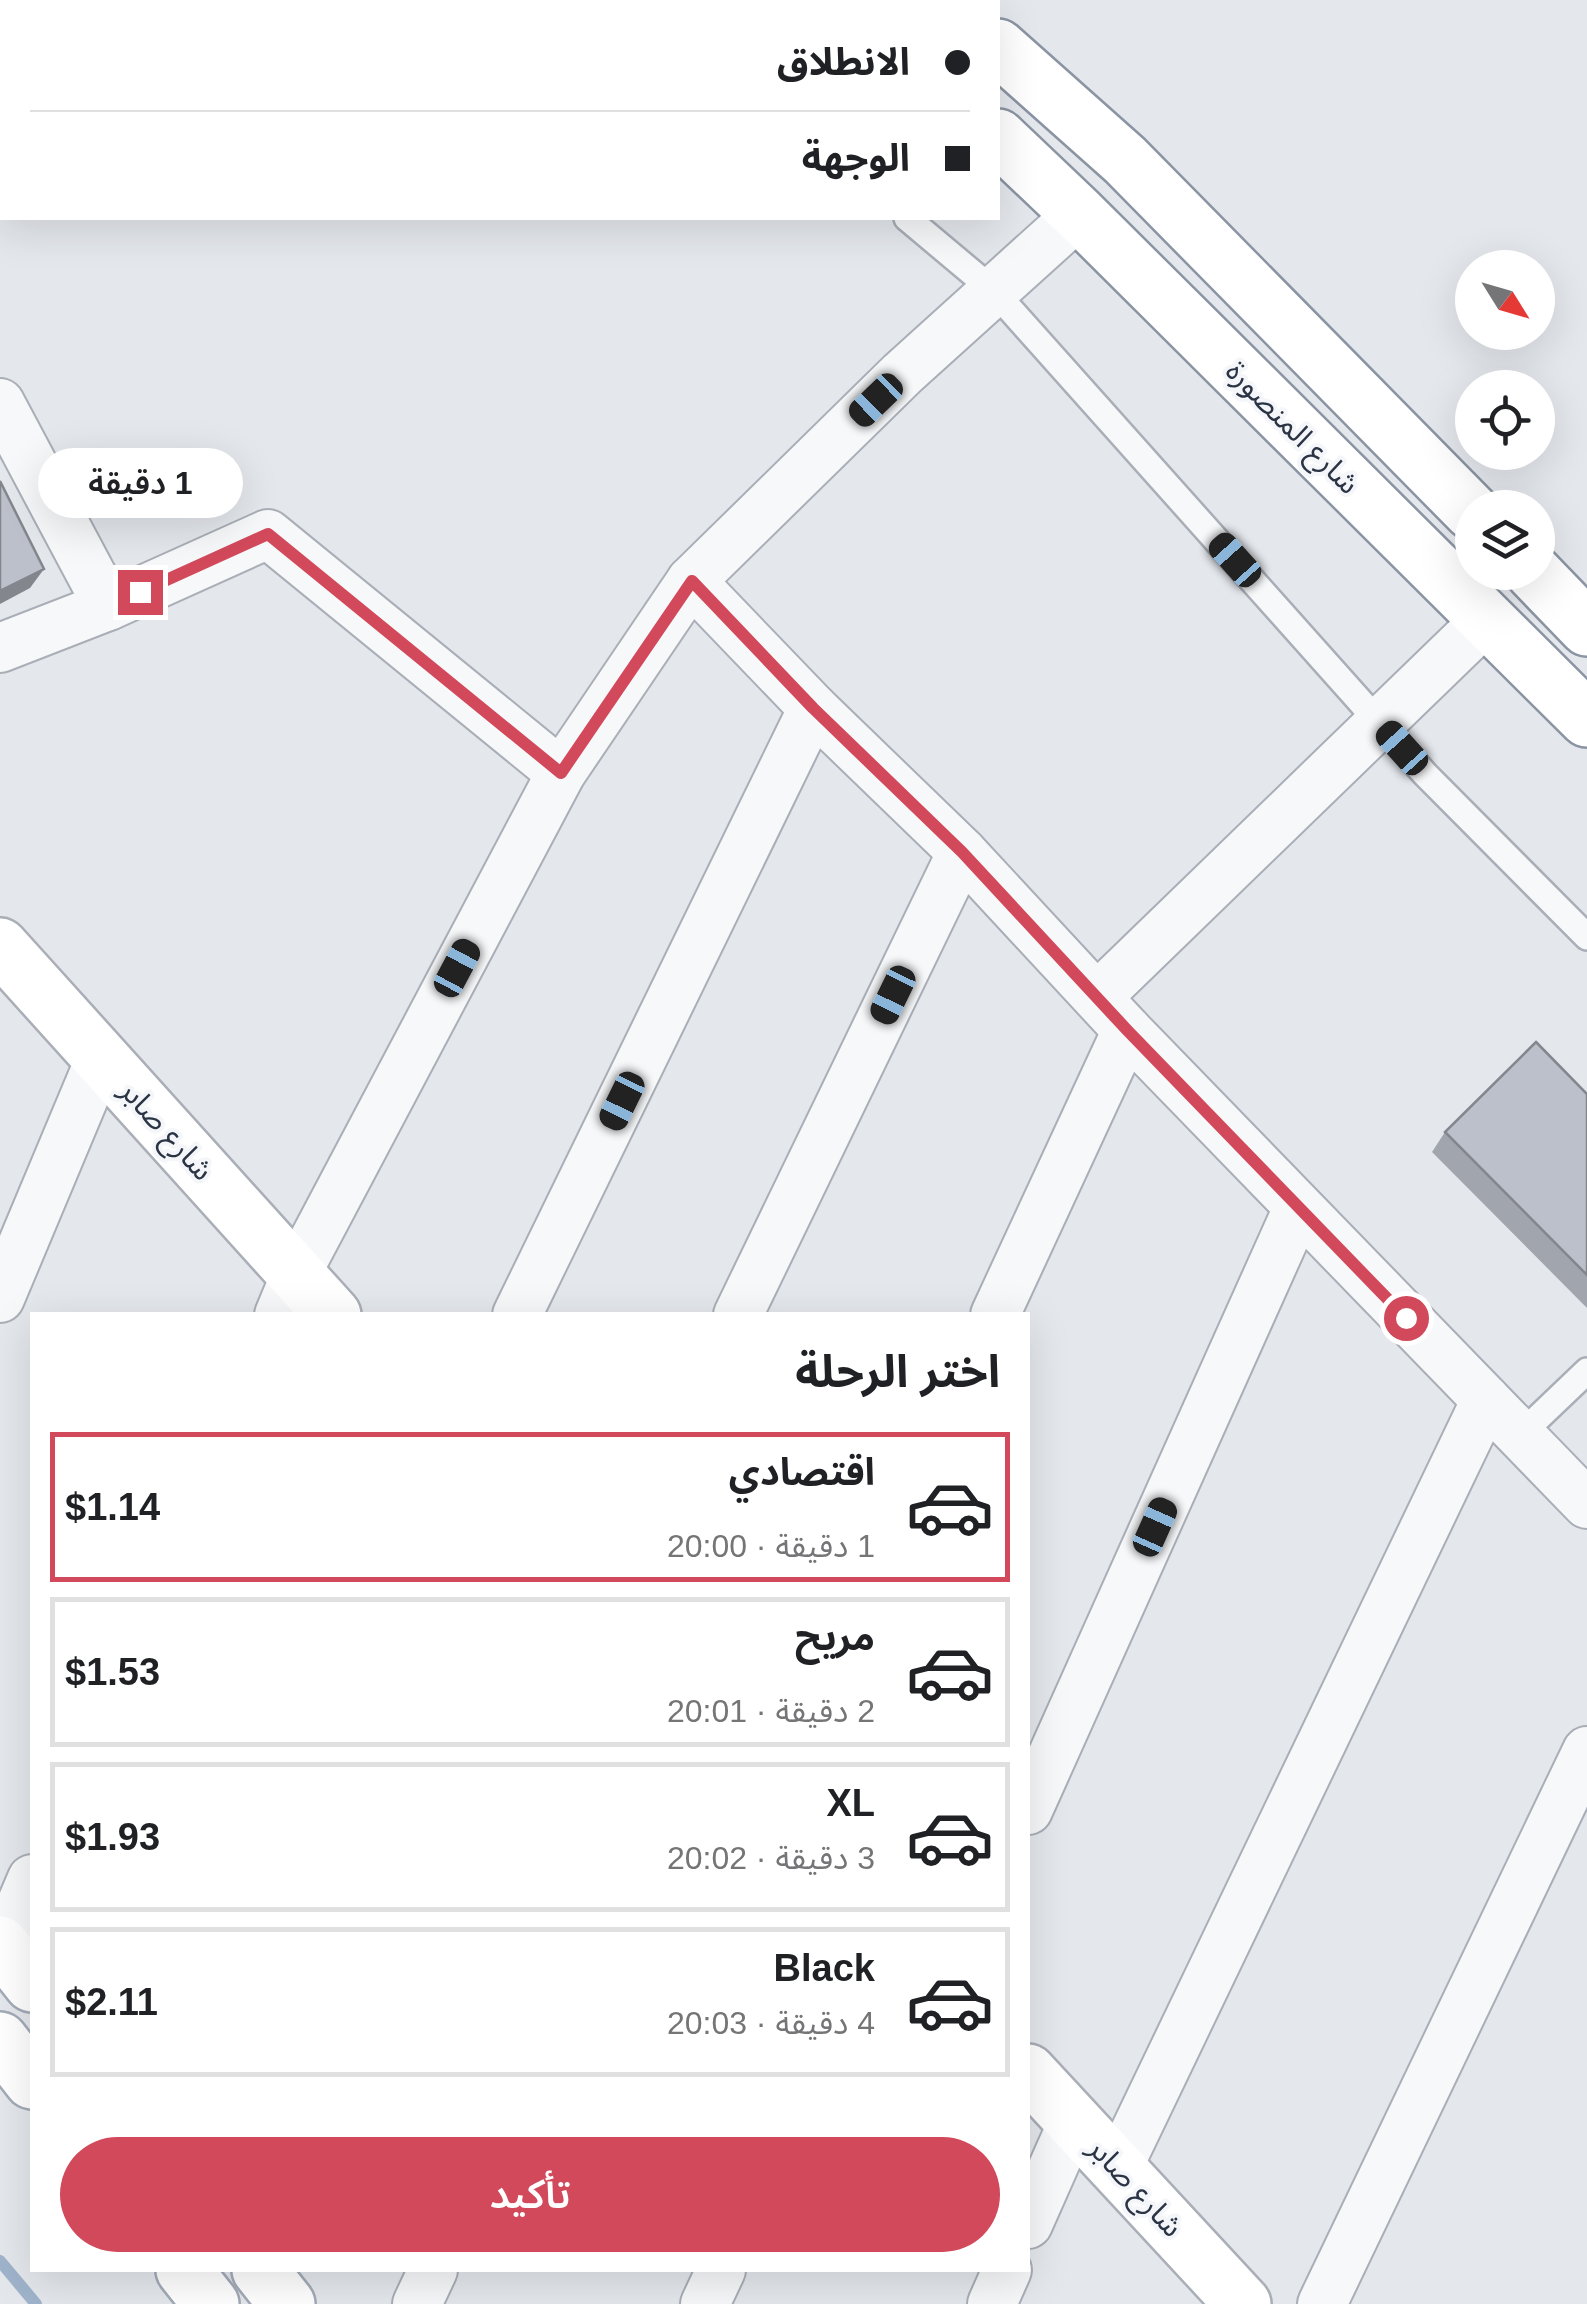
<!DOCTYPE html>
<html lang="ar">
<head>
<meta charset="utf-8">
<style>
	body { margin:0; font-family:Arial,"Noto Sans Arabic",sans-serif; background:#f2f2f2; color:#202124; direction:rtl; height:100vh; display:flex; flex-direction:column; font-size:38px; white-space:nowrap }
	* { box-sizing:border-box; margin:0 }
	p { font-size:32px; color:#757577 }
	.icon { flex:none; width:55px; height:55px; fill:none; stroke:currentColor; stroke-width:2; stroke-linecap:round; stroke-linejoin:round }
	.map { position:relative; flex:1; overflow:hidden; direction:ltr }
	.sheet { position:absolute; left:30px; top:1312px; width:1000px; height:960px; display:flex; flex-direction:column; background:#fff; border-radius:0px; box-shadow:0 10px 40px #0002; direction:rtl }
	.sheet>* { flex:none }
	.guide { position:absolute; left:0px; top:0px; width:1000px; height:220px; box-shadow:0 10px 40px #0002; direction:rtl; display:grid; align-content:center; height:220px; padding:0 30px; background:#fff }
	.needle { width:65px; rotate:127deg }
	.tools { position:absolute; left:1455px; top:250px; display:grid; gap:20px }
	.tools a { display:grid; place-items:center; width:100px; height:100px; border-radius:50%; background:#fff; box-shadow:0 10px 40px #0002; font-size:50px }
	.end { position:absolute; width:45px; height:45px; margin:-22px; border:12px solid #d1495b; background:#fff; box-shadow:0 0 0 5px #fff }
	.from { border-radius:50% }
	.bubble { position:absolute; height:70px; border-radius:35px; background:#fff; box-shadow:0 10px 40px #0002; font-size:32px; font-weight:600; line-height:70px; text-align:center; direction:rtl }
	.car { position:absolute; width:30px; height:60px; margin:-30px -15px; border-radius:12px; box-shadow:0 0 8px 2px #0007; background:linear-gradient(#222 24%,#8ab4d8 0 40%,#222 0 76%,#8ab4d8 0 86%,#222 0) }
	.guide b { display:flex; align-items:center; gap:35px; height:95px; font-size:38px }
	.guide b+b { border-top:2px solid #e0e0e0 }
	.guide i { width:25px; height:25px; background:#202124 }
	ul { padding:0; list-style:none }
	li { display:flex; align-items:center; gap:30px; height:150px; margin:0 20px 15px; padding:0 10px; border:5px solid #e0e0e0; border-radius:0px }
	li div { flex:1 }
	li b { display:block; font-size:38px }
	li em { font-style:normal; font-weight:600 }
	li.on { border-color:#d1495b }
	li>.icon { width:90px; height:90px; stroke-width:1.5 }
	h2 { padding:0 30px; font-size:45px; line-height:120px }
	.cta { display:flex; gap:20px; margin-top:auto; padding:20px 30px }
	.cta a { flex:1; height:115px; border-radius:60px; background:#d1495b; color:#fff; font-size:40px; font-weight:600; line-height:115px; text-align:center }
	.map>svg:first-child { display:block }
</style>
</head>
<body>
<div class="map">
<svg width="1587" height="2304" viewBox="0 0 1587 2304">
	<rect width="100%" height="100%" fill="#e4e7ec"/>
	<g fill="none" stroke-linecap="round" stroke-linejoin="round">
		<path stroke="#9fb4cc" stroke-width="12" d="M 0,2261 L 36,2304"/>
		<g stroke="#a9aeb7" stroke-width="30">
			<g id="lane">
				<path d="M 609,0 L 614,2"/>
				<path d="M 161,2 L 166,0"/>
				<path d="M 0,79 L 2,78"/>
				<path d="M 907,218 L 994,291 L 1425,774 L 1587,937"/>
				<path d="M 1520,1435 L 1587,1371"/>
			</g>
		</g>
		<g stroke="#a9aeb7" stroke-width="52">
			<g id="street">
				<path d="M 0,403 L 108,606"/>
				<path d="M 691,581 L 813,708 L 962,852 L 1127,1030 L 1587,1504"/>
				<path d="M 0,648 L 108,606 L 268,534 L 561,773"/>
				<path d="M 1097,997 L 1486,620"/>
				<path d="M 0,1298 L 101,1057"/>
				<path d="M 279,1315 L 296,1274 L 561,773 L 691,581 L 902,374 L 1079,214"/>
				<path d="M 517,1315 L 813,708"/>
				<path d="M 738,1315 L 962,852"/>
				<path d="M 995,1315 L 1127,1030"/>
				<path d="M 1028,1810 L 1298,1208"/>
				<path d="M 3,1947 L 32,1879"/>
				<path d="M 1118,2167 L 1486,1400"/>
				<path d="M 1028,2224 L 1074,2120"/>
				<path d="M 417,2304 L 433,2270"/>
				<path d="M 705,2304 L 721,2270"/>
				<path d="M 992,2304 L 1007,2270"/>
				<path d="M 1322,2304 L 1587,1751"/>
			</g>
		</g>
		<g stroke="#a9aeb7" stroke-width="60">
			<g id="secondary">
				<path d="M 0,946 L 333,1315"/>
				<path d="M 1028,2072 L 1243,2304"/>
			</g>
		</g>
		<g stroke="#a3abb8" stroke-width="60">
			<g id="primary">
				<path d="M 0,1944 L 32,1984"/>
				<path d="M 0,2040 L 32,2081"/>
				<path d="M 184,2270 L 211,2304"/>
				<path d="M 260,2270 L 287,2304"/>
			</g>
		</g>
		<g stroke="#8b94a3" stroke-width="60">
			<g id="highway">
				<path d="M 851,0 L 854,2"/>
				<path d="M 945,0 L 948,2"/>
				<path d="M 998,47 L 1125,160 L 1472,512"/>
				<path d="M 998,137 L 1079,214 L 1587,719"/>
				<path d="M 1533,572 L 1587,628"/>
			</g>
		</g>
		<use href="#lane" stroke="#f7f8fa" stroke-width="25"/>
		<use href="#street" stroke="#f7f8fa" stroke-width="48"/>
		<use href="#secondary" stroke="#fff" stroke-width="55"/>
		<use href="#primary" stroke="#fff" stroke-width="55"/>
		<use href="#highway" stroke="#fff" stroke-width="55"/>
	</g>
	<path fill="#a1a5ae" d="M 1587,1094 L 1587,1308 L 1432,1152 L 1445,1132 Z"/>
	<path fill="#83868d" d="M 44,569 L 30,588 L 0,604 L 0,591 Z"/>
	<g fill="#bbc0ca" stroke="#83868d" stroke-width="2.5">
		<path d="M 0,481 L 44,569 L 0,591 Z"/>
		<path d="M 1536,1042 L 1587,1094 L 1587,1275 L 1445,1132 Z"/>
	</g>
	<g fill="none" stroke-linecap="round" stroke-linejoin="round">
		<path stroke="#d1495b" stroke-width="12" d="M 140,592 L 268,534 L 561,773 L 692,581 L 813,708 L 962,852 L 1127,1030 L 1406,1318"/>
	</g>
	<g text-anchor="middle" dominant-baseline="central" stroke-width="8" stroke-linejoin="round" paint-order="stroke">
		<g font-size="30" fill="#2b3445" stroke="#f4f6f9">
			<text transform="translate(1293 427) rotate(45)">شارع المنصورة</text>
			<text transform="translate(167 1130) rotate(48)">شارع صابر</text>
			<text transform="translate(1136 2187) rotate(47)">شارع صابر</text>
		</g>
	</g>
</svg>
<div class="tools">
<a><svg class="needle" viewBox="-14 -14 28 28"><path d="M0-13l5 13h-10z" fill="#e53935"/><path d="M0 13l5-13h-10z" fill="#757577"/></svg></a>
<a><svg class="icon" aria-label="locate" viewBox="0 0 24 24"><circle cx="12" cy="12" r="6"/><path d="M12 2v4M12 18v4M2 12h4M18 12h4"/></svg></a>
<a><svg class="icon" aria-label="layers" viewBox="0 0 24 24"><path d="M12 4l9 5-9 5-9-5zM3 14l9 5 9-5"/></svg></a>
</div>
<i class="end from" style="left:1406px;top:1318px"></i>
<i class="end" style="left:140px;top:592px"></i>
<div class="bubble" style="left:38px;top:448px;width:205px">1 دقيقة</div>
<i class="car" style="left:876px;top:400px;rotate:226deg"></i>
<i class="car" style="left:1235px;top:560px;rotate:318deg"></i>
<i class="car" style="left:1402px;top:748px;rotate:318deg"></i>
<i class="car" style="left:457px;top:968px;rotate:28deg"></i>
<i class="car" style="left:893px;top:995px;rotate:206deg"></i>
<i class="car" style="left:622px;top:1101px;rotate:206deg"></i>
<i class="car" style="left:1155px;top:1527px;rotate:24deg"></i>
<div class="guide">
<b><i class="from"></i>الانطلاق</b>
<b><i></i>الوجهة</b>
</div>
<section class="sheet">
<h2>اختر الرحلة</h2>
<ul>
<li class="on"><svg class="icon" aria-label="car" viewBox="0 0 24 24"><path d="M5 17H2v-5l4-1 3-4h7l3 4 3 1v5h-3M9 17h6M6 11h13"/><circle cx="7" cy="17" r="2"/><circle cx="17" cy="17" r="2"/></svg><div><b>اقتصادي</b><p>1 دقيقة · 20:00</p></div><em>$1.14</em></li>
<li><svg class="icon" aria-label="car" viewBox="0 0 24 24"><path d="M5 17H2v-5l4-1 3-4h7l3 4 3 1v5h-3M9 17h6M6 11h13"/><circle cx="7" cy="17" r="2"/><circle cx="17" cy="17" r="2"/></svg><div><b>مريح</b><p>2 دقيقة · 20:01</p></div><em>$1.53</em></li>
<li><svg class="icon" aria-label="car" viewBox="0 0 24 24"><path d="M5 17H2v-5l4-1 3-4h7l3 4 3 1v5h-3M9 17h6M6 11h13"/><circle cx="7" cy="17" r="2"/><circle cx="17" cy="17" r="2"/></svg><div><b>XL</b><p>3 دقيقة · 20:02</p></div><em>$1.93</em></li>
<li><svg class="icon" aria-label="car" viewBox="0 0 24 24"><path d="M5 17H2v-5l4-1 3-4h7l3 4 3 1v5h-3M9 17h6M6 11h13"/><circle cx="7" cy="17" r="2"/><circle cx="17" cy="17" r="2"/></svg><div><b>Black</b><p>4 دقيقة · 20:03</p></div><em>$2.11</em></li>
</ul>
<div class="cta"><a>تأكيد</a></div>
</section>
</div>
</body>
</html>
